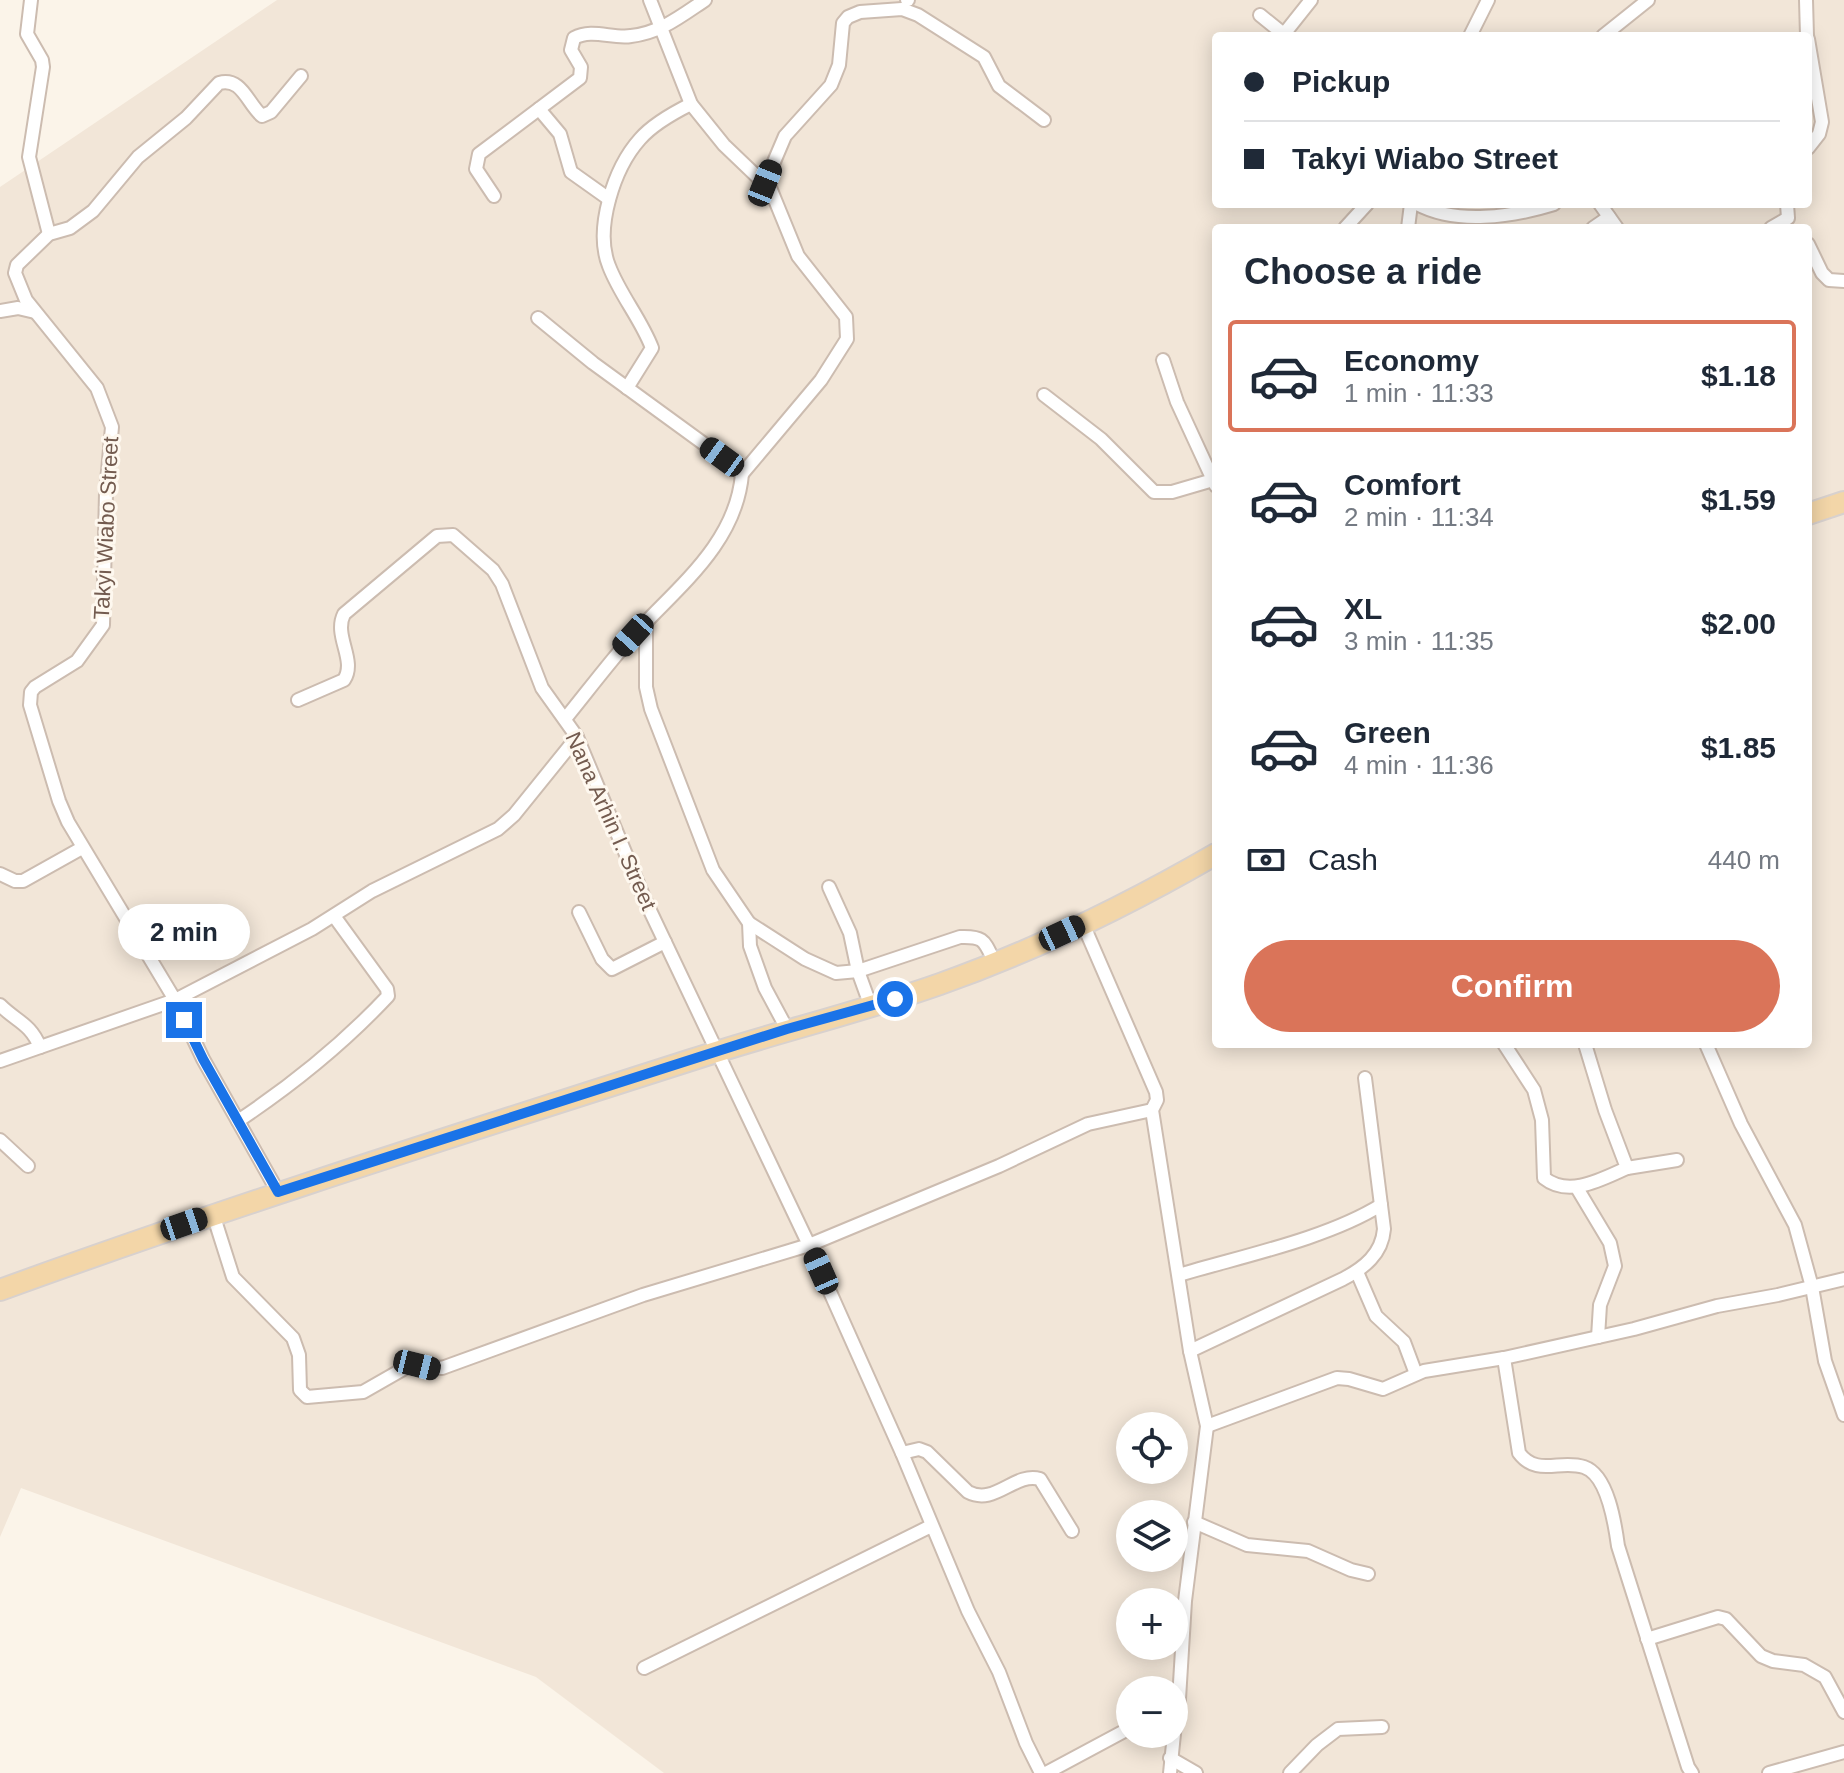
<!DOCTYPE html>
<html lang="en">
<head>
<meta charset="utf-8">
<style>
	body { margin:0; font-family:Helvetica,sans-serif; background:#f2f2f3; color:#1f2937; height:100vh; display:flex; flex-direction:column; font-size:30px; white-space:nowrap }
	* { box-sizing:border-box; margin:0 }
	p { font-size:26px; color:#747a83 }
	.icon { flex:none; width:44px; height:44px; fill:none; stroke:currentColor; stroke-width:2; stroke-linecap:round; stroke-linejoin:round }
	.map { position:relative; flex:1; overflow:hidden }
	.side { position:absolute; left:1212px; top:224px; width:600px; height:824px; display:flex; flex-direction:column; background:#fff; border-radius:8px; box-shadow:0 4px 20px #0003 }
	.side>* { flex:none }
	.top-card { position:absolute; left:1212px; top:32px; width:600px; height:176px; border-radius:8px; box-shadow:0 4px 20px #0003; display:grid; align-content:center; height:176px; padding:0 32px; background:#fff }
	.buttons { position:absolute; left:1116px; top:1412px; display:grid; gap:16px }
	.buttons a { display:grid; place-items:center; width:72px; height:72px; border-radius:50%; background:#fff; box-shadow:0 4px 20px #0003; font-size:40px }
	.end { position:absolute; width:36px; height:36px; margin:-18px; border:10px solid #1a73e8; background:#fff; box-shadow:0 0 0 4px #fff }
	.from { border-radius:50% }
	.bubble { position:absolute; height:56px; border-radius:28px; background:#fff; box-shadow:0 4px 20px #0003; font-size:26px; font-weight:700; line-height:56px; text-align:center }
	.car { position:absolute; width:24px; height:48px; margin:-24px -12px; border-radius:10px; box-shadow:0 0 6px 2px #0007; background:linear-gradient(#222 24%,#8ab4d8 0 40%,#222 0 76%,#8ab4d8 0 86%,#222 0) }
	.top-card b { display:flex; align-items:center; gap:28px; height:76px; font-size:30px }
	.top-card b+b { border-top:2px solid #e0e1e3 }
	.top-card i { width:20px; height:20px; background:#1f2937 }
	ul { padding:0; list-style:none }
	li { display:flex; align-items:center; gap:24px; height:112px; margin:0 16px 12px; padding:0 16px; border:4px solid transparent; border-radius:8px }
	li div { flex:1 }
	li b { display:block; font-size:30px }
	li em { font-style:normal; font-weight:700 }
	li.active { border-color:#da7459 }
	li>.icon { width:72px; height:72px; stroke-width:1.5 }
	h2 { padding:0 32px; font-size:36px; line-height:96px }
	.pay { display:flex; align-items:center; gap:20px; height:88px; padding:0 32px; font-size:30px }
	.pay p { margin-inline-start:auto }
	.cta { display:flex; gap:16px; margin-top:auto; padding:16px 32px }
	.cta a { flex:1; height:92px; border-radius:48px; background:#da7459; color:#fff; font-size:32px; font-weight:700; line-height:92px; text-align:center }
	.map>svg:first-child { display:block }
</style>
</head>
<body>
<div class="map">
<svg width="1844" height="1773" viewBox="0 0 1844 1773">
	<rect width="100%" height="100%" fill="#fbf4e9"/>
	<path fill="#f2e6d8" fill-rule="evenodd" d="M 277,0 L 1844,0 L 1844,1773 L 664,1773 L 536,1677 L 21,1488 L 0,1537 L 0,187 ZM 1216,36 L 1808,36 L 1808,204 L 1216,204 ZM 1216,228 L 1808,228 L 1808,1044 L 1216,1044 ZM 1130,1426 L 1174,1426 L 1174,1470 L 1130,1470 ZM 1130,1514 L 1174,1514 L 1174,1558 L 1130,1558 ZM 1130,1602 L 1174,1602 L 1174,1646 L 1130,1646 ZM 1130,1690 L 1174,1690 L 1174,1734 L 1130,1734 Z"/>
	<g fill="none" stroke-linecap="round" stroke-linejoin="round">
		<g stroke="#ccbcb0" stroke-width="16">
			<g id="minor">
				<path d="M 31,0 L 27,34 L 42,60 L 43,67 L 29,157 L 49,234"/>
				<path d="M 650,0 L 691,104 L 724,145 L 771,190 L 798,256 L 846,317 L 847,339 L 821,380 L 742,474"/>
				<path d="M 907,0 L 908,0"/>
				<path d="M 1806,0 L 1807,36"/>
				<path d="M 1260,15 L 1286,36"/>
				<path d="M 1284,34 L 1311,0"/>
				<path d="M 1470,36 L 1488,0"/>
				<path d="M 1603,36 L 1648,0"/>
				<path d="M 1808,39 L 1822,122 L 1819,134 L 1808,148"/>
				<path d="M 539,109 L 560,134 L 571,172 L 609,199"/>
				<path d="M 765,183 L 785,136 L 831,85 L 839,65 L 843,23 L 848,17 L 860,12 L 902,9 L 918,15 L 984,57 L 999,86 L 1044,120"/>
				<path d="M 494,196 L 476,169 L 479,154 L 580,78 L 581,67 L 571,50 L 574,38 C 592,28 612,39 631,36 C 660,33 681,16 705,0"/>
				<path d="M 1417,204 C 1456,225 1512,217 1554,204"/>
				<path d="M 1600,204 L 1617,228"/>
				<path d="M 1345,228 L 1367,204"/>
				<path d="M 1408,228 L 1411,204"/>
				<path d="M 1593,228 L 1609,217"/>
				<path d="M 1771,228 L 1788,218 L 1787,204"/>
				<path d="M 1808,244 L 1822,273 L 1829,280 L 1844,281"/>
				<path d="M 0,311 L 18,308 L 35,312"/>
				<path d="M 538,318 L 593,363 L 722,457 L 742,474 C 736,545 675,589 631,638 C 608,664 587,692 565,719"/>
				<path d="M 1163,360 L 1177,402 L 1213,480"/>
				<path d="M 627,388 L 652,348 C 641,319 620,295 609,266 C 594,229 614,168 640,139 C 653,124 673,113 691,104"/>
				<path d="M 1044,395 L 1101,439 L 1154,492 L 1172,492 L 1213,480 L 1216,486"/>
				<path d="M 646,621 L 646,687 L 651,709 L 713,870 L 749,923 L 750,946 L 765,988 L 787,1029"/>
				<path d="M 0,874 L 15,881 L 23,881 L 82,848"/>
				<path d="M 829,887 L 850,933 L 858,971 L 871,1007"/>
				<path d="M 579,912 L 602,959 L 612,969 L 665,942"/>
				<path d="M 749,923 L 805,959 L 836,973 L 858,971 L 960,937 C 985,936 984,941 995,963"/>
				<path d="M 1083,924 L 1156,1092 L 1157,1100 L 1152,1110 L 1190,1351 L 1207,1426 L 1185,1601 L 1179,1699 L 1174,1733"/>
				<path d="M 0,1005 C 17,1022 30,1023 40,1047"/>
				<path d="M 1504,1044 L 1534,1090 L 1542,1120 L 1544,1178 C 1569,1198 1602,1179 1627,1168 L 1605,1110 L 1585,1044"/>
				<path d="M 1706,1044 L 1741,1124 L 1795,1225 L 1812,1287 L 1825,1361 L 1844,1415"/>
				<path d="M 0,1061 L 175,1000 L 312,929 L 372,891 L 498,829 L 514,815 L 577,737"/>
				<path d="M 238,1121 C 292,1085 343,1044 388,996 L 387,989 L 334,916"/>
				<path d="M 0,1140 L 28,1166"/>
				<path d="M 1627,1168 L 1677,1160"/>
				<path d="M 1577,1188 L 1610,1243 L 1615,1266 L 1600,1305 L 1598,1337"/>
				<path d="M 278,1192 L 203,1059 L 175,1000 L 68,822 L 59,801 L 30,705 L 31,692 L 35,687 L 77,661 L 103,625 L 106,493 L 112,427 L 97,388 L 26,300 L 15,273 L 17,265 L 49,234 L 70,228 L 93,211 L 138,157 L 186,118 L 219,83 C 242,77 247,103 262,116 L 271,112 L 301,76"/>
				<path d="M 213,1214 L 233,1277 L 293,1338 L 299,1355 L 300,1390 L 307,1397 L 363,1392 L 412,1364 L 442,1368 L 643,1295 L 809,1245 L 645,900 L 577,737 L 542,688 L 502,584 L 493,570 L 453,535 L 437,536 L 344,614 C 333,636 357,660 344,680 L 298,700"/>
				<path d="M 1357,1272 L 1376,1316 L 1404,1342 L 1416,1374"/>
				<path d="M 1179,1275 C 1242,1256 1326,1239 1381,1205"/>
				<path d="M 1190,1351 L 1343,1279 C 1364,1268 1382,1254 1384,1229 L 1365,1078"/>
				<path d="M 1504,1358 L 1519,1453 C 1537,1477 1560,1459 1584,1467 C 1608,1475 1615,1524 1618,1546 L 1688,1767 L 1692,1773"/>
				<path d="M 1207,1426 L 1337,1378 L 1349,1379 L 1383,1389 L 1424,1371 L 1504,1358 L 1634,1329 L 1717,1306 L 1778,1295 L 1844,1279"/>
				<path d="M 902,1453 L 919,1449 L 927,1452 L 968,1492 C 995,1506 1014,1472 1040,1479 L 1072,1531"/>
				<path d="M 1194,1522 L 1247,1545 L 1308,1551 L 1351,1570 L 1368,1574"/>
				<path d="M 1647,1639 L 1718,1617 L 1726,1619 L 1761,1656 L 1773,1661 L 1804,1665 L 1825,1677 L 1844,1712"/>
				<path d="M 644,1668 L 931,1526"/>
				<path d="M 1170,1758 L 1196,1773"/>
				<path d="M 1041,1773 L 1026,1743 L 999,1672 L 968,1611 L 902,1453 L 809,1245 L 999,1166 L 1088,1124 L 1152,1110"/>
				<path d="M 1046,1773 L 1130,1728"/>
				<path d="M 1170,1773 L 1174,1734"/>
				<path d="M 1290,1773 L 1317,1745 L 1338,1729 L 1382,1727"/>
				<path d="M 1769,1773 L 1844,1752"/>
			</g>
		</g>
		<g stroke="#d8d1ce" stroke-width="24">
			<g id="primary">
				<path d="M 1808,514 L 1844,502"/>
				<path d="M 0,1290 C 228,1207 460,1134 691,1060 C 773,1033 858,1013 940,984 C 1036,950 1128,905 1216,854"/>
			</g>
		</g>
		<use href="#minor" stroke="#fff" stroke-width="12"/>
		<use href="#primary" stroke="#f3d6a8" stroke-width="20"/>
	</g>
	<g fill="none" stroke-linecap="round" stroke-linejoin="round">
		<path stroke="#1a73e8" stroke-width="10" d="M 184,1020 L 203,1059 L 278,1192 L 787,1029 L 895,999"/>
	</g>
	<g text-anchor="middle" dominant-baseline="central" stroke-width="6" stroke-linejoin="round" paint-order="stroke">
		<g font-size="22" fill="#735b4f" stroke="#fef8ef">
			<text transform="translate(106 528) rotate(-87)">Takyi Wiabo Street</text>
			<text transform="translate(611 821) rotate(66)">Nana Arhin I. Street</text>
		</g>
	</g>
</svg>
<div class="buttons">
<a><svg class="icon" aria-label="locate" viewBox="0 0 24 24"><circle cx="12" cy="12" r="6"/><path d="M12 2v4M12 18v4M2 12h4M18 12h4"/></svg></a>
<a><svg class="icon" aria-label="layers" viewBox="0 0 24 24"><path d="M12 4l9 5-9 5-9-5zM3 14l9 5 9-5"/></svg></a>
<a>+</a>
<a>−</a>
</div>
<i class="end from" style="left:895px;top:999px"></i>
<i class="end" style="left:184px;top:1020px"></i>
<div class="bubble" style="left:118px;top:904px;width:132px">2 min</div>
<i class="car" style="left:765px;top:183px;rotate:22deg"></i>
<i class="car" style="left:722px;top:457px;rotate:306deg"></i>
<i class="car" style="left:633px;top:635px;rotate:222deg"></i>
<i class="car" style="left:1062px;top:933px;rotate:65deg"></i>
<i class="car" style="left:184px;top:1224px;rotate:71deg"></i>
<i class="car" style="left:821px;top:1271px;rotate:336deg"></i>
<i class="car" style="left:417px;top:1365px;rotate:104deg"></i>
<div class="top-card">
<b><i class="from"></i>Pickup</b>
<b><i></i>Takyi Wiabo Street</b>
</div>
<section class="side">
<h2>Choose a ride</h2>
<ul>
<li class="active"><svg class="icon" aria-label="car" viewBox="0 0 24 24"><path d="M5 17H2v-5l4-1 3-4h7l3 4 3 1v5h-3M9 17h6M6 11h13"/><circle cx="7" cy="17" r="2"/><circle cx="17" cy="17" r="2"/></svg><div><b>Economy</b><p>1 min · 11:33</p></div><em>$1.18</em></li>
<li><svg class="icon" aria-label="car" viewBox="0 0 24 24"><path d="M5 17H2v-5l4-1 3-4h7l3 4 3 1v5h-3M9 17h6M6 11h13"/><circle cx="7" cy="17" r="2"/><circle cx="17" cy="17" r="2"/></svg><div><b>Comfort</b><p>2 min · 11:34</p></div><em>$1.59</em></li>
<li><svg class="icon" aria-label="car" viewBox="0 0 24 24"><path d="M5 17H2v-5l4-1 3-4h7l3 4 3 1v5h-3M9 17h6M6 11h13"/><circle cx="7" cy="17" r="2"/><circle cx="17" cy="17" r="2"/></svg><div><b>XL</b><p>3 min · 11:35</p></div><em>$2.00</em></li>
<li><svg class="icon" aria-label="car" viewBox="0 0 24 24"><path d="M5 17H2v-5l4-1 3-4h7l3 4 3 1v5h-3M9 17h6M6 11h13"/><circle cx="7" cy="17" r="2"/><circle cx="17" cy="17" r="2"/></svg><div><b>Green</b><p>4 min · 11:36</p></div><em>$1.85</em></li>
</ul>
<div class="pay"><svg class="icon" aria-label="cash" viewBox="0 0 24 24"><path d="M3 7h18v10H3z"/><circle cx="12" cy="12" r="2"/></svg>Cash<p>440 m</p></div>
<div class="cta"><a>Confirm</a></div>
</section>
</div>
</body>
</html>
